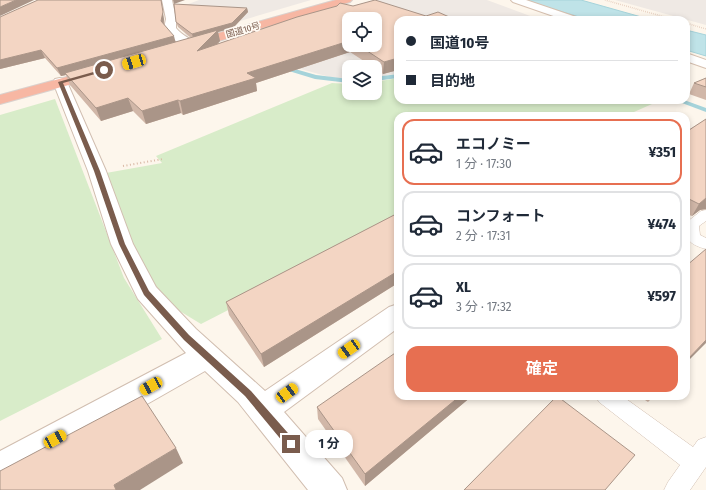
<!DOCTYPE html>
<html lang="ja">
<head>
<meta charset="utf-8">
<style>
	body { margin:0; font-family:"Fira Sans Condensed","Noto Sans JP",sans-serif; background:#f6f6f7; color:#1f2937; height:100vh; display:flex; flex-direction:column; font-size:15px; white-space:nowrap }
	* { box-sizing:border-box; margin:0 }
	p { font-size:13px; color:#747a83 }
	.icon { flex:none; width:22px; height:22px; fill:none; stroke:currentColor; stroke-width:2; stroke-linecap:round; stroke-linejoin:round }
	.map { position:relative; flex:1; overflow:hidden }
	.side { position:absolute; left:394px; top:112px; width:296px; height:288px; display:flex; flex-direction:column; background:#fff; border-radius:12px; box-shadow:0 2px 6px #0003 }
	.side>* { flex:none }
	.top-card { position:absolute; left:394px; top:16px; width:296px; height:88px; border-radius:12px; box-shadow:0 2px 6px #0003; display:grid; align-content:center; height:88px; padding:0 12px; background:#fff }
	.buttons { position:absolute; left:342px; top:12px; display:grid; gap:8px }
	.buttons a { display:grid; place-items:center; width:40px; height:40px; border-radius:8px; background:#fff; box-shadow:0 2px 6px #0003; font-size:20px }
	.end { position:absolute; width:18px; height:18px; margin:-9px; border:5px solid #7a5c4d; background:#fff; box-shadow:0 0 0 2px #fff }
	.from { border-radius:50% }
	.bubble { position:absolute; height:28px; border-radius:12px; background:#fff; box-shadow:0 2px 6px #0003; font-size:13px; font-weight:700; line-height:28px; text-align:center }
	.car { position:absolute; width:12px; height:24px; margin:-12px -6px; border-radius:5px; box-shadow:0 0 3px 1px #0007; background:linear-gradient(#f5c518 24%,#345 0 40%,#f5c518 0 76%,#345 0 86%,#f5c518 0) }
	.top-card b { display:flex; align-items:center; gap:14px; height:38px; font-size:15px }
	.top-card b+b { border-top:1px solid #e0e1e3 }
	.top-card i { width:10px; height:10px; background:#1f2937 }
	ul { padding:7px 0 0; list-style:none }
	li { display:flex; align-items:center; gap:12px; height:66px; margin:0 8px 6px; padding:0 4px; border:2px solid #e0e1e3; border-radius:12px }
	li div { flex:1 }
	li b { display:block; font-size:15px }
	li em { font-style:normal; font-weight:700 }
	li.on { border-color:#e76f51 }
	li>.icon { width:36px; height:36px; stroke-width:1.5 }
	.button { display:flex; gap:8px; margin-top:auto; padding:8px 12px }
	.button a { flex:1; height:46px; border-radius:12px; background:#e76f51; color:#fff; font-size:16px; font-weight:700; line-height:46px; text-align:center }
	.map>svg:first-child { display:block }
</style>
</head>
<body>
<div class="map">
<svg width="706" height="490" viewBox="0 0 706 490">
	<rect width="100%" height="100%" fill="#fdf6ec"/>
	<g fill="#efe9e4" fill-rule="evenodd">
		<path d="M 199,0 L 311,0 L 186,37 L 178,8 Z"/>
		<path d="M 374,0 L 487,0 L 541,20 L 398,20 L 398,73 L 376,78 L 375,78 L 375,67 L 349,67 L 349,79 L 337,79 L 217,46 ZM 349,19 L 375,19 L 375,45 L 349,45 Z"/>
		<path d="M 615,0 L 706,0 L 706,25 Z"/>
	</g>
	<g fill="#d8ecc9">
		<path d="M 398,78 L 398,100 L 661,100 L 625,116 L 398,116 L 398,223 L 201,324 L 178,310 L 152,282 L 131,243 L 106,173 L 162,163 L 156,156 L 332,83 L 349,84 L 349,93 L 375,93 L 375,82 Z"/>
		<path d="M 55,99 L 124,278 L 162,339 L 0,421 L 0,115 Z"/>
	</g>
	<g fill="#bfe3e8" stroke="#a5d3da">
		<path d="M 524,0 L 581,0 L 652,20 L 589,20 Z"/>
		<path d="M 686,30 L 706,35 L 706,56 L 686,50 Z"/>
	</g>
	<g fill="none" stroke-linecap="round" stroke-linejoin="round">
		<g fill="#a5d3da" fill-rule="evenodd">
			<path d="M 540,16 L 544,16 L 547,20 L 542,20 Z"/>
			<path d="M 281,65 L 316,75 L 349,79 L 349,83 L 315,79 L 279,68 L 279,66 Z"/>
			<path d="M 398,74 L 398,78 L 375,81 L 375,77 Z"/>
			<path d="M 674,100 L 684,100 L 706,108 L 706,112 Z"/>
		</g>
		<g stroke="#d1beb0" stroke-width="1">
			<g id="lane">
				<path d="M 706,210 L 706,221 L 699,226 L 700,235 L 706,238 L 706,249 C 691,245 682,239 687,222 L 701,211 Z"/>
				<path d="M 596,396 L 622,396 L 693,447 L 698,440 L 706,437 L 706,467 L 690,490 L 664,490 L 668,482 L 680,465 L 599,402 Z"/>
			</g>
		</g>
		<g stroke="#d1beb0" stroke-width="2">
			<g id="street">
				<path d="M 162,0 L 172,0 L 176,19 L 176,28 C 183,37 193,39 198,45 L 196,48 C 183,51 171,38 164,28 L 166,19 Z"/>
				<path d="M 60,78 L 65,79 L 67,82 L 106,171 L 133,244 L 156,287 L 196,329 L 265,391 L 389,307 L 398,304 L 398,328 L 284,412 L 342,478 L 347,490 L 308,490 L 238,402 L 205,371 L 12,481 L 0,486 L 0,451 L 186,353 L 138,299 L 135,293 L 111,244 L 88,171 L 53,82 L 55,79 Z"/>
			</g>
		</g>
		<g stroke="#d6c0b0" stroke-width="2">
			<g id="secondary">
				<path d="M 511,0 L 526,0 L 579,18 L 580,20 L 565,20 L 513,2 Z"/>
				<path d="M 686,53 L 706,60 L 706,68 L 686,61 Z"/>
			</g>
		</g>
		<g stroke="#dad1cd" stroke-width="2">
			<g id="highway">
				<path d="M 336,0 L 352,0 L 350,2 L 195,48 L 187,48 L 185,45 L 187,42 Z"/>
				<path d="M 96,69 L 101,70 L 103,73 L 101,76 L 0,104 L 0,95 Z"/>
			</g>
		</g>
		<g stroke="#d9b8a5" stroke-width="1.5" stroke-dasharray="0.5 1.5" stroke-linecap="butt">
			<path d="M 605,0 L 675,20"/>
			<path d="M 686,23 L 706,29"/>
		</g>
		<path stroke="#d9b8a5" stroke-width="2" stroke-dasharray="1 2.5" stroke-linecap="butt" d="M 123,166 L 163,159"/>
		<use href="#lane" fill="#fff" fill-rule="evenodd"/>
		<use href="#street" fill="#fff" fill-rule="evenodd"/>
		<use href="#secondary" fill="#fff" fill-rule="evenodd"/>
		<use href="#highway" fill="#f7b7a3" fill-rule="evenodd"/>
	</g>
	<g fill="#d1b7a8" fill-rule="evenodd">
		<path d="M 353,6 L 456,20 L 398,20 L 398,70 L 383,74 L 375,68 L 375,67 L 373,67 L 350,52 L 256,83 L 257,91 L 183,115 L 181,113 L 146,124 L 133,111 L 101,121 L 70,85 L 66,75 L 61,76 L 45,58 L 0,69 L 0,17 L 164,19 L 164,24 L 176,42 L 191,38 L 178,27 L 176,22 L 247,8 L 248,12 L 233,28 L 218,32 L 220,41 L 217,44 ZM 349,19 L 375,45 L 349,45 Z"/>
		<path d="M 706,78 L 706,100 L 689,94 L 694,83 Z"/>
		<path d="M 706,119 L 706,209 L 700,210 L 692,216 L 686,214 L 686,132 Z"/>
		<path d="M 398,213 L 398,283 L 264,367 L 229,315 L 226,302 Z"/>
		<path d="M 398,396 L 472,396 L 365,486 L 318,419 L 317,407 Z"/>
		<path d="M 639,396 L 654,396 L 648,402 Z"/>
	</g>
	<g fill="#aa9588">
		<path d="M 16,0 L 34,0 L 0,16 L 0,7 Z"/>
		<path d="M 161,0 L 164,19 L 163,29 L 161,21 Z"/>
		<path d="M 173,0 L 185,0 L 174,4 Z"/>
		<path d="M 247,8 L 248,12 L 233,28 L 218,32 L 220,41 L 200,63 L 192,34 Z"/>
		<path d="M 174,36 L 176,44 L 65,73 L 66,75 L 61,76 L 57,68 Z"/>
		<path d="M 349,41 L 349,45 L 350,45 L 350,52 L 256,83 L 257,91 L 183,115 L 180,101 L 247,73 Z"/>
		<path d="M 41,50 L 45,58 L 0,69 L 0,60 Z"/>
		<path d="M 398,58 L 398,70 L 383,74 L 384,62 Z"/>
		<path d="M 128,98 L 133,111 L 101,121 L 96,108 Z"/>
		<path d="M 178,100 L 181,113 L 146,124 L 142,111 Z"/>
		<path d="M 706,198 L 706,209 L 700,210 L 692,216 L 699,204 Z"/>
		<path d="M 398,271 L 398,283 L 264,367 L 261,354 Z"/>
		<path d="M 706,340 L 706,343 L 686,363 L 686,361 Z"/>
		<path d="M 460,396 L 472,396 L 365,486 L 365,474 Z"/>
		<path d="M 176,448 L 183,463 L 140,490 L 116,490 L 114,485 Z"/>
	</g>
	<g fill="#f3d5c3" stroke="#aa9588">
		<path d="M 0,0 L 16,0 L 0,7 Z"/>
		<path d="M 38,0 L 161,0 L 163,12 L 161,21 L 174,36 L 57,68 L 41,50 L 0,60 L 0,17 Z"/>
		<path d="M 375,0 L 426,16 L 438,12 L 456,20 L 398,20 L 398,58 L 384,62 L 358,45 L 375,45 L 375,19 L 349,19 L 349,41 L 247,73 L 256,78 L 180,101 L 178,100 L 142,111 L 128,98 L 96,108 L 65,73 L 218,30 L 197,51 L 297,17 L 337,6 L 340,3 L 353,6 Z"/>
		<path d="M 174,4 L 247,8 L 232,23 L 192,34 L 176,22 Z"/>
		<path d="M 706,78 L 706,87 L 694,83 Z"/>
		<path d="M 706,119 L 706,198 L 699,204 L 689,199 L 686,202 L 686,132 Z"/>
		<path d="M 398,213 L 398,271 L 261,354 L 226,302 Z"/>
		<path d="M 706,249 L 706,340 L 686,361 L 686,266 Z"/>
		<path d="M 398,351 L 398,396 L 460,396 L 365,474 L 317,407 Z"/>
		<path d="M 142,396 L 176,448 L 114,485 L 116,490 L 0,490 L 0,471 Z"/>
		<path d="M 557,396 L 635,455 L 605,490 L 464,490 Z"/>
	</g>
	<path fill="#7a5c4d" d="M 104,69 L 106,71 L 63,83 L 100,171 L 125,244 L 149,291 L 189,335 L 251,391 L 295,441 L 296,444 L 295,448 L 291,449 L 288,448 L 245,396 L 184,340 L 144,295 L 119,244 L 94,171 L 58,82 Z"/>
	<g text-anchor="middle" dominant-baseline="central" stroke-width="3.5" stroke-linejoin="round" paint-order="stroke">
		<g font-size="9" fill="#7a5c4d" stroke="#fffaf3">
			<text transform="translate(243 30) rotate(-16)">国道10号</text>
		</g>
	</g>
</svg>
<div class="buttons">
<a><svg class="icon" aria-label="locate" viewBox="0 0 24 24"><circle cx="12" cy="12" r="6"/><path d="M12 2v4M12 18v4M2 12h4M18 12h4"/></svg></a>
<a><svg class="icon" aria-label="layers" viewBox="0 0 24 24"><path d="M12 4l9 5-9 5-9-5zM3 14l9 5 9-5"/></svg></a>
</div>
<i class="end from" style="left:104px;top:70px"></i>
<i class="end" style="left:291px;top:444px"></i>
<div class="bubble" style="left:305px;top:430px;width:48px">1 分</div>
<i class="car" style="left:134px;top:62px;rotate:253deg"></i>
<i class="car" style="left:349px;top:349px;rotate:235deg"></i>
<i class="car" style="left:151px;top:386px;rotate:241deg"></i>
<i class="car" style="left:287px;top:393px;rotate:54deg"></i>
<i class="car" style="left:55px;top:439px;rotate:61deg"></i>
<div class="top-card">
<b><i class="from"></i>国道10号</b>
<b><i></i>目的地</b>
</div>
<section class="side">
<ul>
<li class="on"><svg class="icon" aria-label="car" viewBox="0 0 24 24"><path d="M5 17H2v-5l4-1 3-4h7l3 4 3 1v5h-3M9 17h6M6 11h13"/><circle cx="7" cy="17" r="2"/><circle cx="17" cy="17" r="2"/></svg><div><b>エコノミー</b><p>1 分 · 17:30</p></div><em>¥351</em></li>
<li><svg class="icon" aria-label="car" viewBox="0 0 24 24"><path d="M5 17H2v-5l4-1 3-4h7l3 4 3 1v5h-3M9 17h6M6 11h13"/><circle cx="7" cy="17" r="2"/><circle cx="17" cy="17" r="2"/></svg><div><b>コンフォート</b><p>2 分 · 17:31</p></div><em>¥474</em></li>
<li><svg class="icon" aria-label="car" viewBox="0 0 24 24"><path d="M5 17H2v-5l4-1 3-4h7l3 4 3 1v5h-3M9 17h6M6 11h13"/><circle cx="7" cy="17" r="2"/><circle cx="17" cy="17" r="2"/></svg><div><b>XL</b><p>3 分 · 17:32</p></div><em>¥597</em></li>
</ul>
<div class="button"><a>確定</a></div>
</section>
</div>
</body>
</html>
